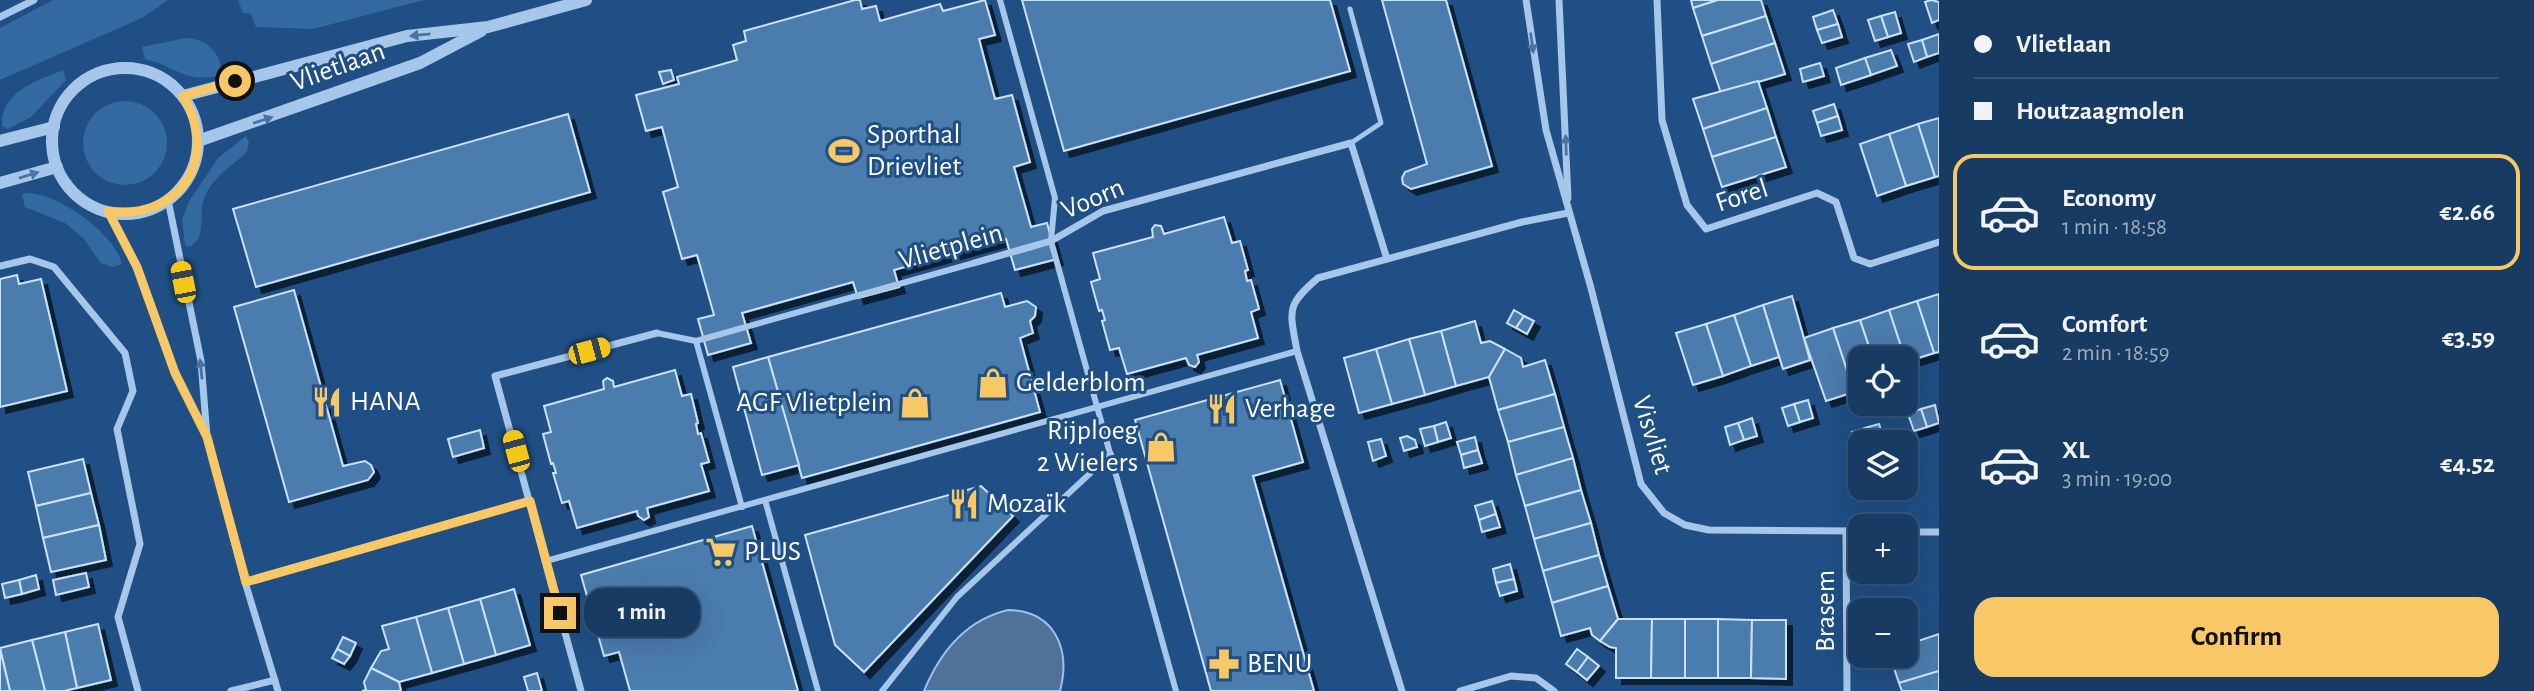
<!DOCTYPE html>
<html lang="en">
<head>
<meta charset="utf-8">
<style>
	body { margin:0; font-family:"Alegreya Sans",sans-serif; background:#204269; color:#f1f3f6; height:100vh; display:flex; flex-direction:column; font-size:26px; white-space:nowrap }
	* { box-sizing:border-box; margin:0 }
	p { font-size:23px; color:#9eadbe }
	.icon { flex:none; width:38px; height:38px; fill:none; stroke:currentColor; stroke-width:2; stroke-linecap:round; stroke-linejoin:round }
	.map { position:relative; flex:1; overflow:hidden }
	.panel { display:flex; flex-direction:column; background:#173b63; width:595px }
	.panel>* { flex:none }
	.guide { display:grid; align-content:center; height:154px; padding:0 35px; background:#173b63 }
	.controls { position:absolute; left:1848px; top:346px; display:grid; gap:14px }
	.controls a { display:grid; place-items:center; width:70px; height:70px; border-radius:14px; background:#173b63; box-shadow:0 7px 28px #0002,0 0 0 2px #365578; font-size:35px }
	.end { position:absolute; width:32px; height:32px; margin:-16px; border:9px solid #f8c766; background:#111; box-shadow:0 0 0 4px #111 }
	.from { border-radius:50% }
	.bubble { position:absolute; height:49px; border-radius:21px; background:#173b63; box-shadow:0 7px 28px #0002,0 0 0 2px #365578; font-size:23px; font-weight:700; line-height:49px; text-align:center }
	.car { position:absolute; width:21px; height:42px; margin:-21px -10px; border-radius:9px; box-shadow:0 0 5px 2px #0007; background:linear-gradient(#f5c518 24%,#345 0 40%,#f5c518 0 76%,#345 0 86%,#f5c518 0) }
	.guide b { display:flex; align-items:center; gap:24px; height:66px; font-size:26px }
	.guide b+b { border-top:2px solid #365578 }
	.guide i { width:18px; height:18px; background:#f1f3f6 }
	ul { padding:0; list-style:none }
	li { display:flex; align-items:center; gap:21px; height:116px; margin:0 14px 10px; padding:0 21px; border:4px solid transparent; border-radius:21px }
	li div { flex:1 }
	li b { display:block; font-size:26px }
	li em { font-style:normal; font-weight:700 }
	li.active { border-color:#f8c766 }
	li>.icon { width:63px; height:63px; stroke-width:1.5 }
	.primary-button { display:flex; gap:14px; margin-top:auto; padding:14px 35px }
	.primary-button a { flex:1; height:80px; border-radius:21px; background:#f8c766; color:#111; font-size:28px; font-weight:700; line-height:80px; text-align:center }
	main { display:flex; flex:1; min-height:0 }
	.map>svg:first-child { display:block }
</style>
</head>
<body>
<main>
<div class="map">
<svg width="1939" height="691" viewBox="0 0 1939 691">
	<defs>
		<filter id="shadow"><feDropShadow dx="6" dy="6" stdDeviation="0" flood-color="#0009"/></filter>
	</defs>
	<rect width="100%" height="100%" fill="#1f4f84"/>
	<g fill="#326aa1">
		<path d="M 53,0 L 168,0 L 142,18 L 0,80 L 0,28 Z"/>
		<path d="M 238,0 L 424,0 L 313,29 L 256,27 L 251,14 L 243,13 Z"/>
		<path d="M 186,38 C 207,39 222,53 222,75 C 183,84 179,67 145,59 L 142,47 Z"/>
		<path d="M 63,70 L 66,80 L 31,117 L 8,129 L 2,126 C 0,91 39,80 63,70 Z"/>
		<circle cx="125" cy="143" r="42"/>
		<path d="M 246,136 L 249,143 L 247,152 C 229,169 211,177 203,202 C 199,218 207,240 188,247 L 185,245 L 182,220 L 188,203 L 218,158 Z"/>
		<path d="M 24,193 C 55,191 114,232 122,264 L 113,267 L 101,263 L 83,238 L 65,223 L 25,207 L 22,195 Z"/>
	</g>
	<path fill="#507298" stroke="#9ac3eb" stroke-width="2" d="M 1008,610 C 1055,611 1071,649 1060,691 L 924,691 C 940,652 966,620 1008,610 Z"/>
	<g fill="#4b7cae" stroke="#cae1f7" stroke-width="2" filter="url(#shadow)">
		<path d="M 855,0 L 860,0 L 862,9 L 876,6 L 880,21 L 940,4 L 943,11 L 985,0 L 995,35 L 979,39 L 995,99 L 1012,95 L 1030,162 L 1014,167 L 1031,227 L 1047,223 L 1057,259 L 1015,270 L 1006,239 L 894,270 L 899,287 L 858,298 L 853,282 L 742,313 L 751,343 L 708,355 L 698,319 L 714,315 L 697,255 L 682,259 L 663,192 L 678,187 L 662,127 L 646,131 L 636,95 L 679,84 L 677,77 L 737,60 L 733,45 L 746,41 L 744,31 Z"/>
		<path d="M 1022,0 L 1330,0 L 1350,71 L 1064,151 Z"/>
		<path d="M 1382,0 L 1446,0 L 1492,166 L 1411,189 L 1403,184 L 1402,178 L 1405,172 L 1427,164 Z"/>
		<path d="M 1691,0 L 1718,0 L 1693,8 Z"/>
		<path d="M 1718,0 L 1761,0 L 1766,16 L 1702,36 L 1693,8 Z"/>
		<path d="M 1931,0 L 1939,2 L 1939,20 L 1932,23 L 1925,2 Z"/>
		<path d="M 1833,10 L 1838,24 L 1817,30 L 1813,17 Z"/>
		<path d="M 1895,12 L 1901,33 L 1888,37 L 1881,16 Z"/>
		<path d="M 1766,16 L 1775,43 L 1711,64 L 1702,36 Z"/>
		<path d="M 1881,16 L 1888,37 L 1875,41 L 1868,20 Z"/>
		<path d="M 1838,24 L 1842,37 L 1822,43 L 1817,30 Z"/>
		<path d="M 1939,34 L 1939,53 L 1927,57 L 1922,40 Z"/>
		<path d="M 1922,40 L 1927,57 L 1914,62 L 1908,44 Z"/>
		<path d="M 1775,43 L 1785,74 L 1721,93 L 1711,64 Z"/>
		<path d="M 1891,50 L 1897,66 L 1871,75 L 1865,58 Z"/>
		<path d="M 1865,58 L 1871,75 L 1841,85 L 1836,68 Z"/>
		<path d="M 1820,63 L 1824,76 L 1803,82 L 1800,69 Z"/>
		<path d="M 671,70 L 674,80 L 663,84 L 659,72 Z"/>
		<path d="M 1758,81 L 1767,108 L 1703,129 L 1693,99 Z"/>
		<path d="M 1834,104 L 1838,116 L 1817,123 L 1813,111 Z"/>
		<path d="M 1767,108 L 1776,137 L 1712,157 L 1703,129 Z"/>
		<path d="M 568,114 L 590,192 L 256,287 L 233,209 Z"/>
		<path d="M 1838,116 L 1842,130 L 1821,136 L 1817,123 Z"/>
		<path d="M 1939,118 L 1939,176 L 1935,177 L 1918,124 Z"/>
		<path d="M 1918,124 L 1935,177 L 1906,186 L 1889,134 Z"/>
		<path d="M 1889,134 L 1906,186 L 1877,196 L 1860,144 Z"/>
		<path d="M 1776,137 L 1786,167 L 1722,187 L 1712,157 Z"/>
		<path d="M 1224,217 L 1232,243 L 1240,241 L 1248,270 L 1245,271 L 1247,281 L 1251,280 L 1259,309 L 1251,312 L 1258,338 L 1197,355 L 1199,362 L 1195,367 L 1189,365 L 1186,358 L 1127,374 L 1119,348 L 1110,350 L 1102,321 L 1105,320 L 1102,310 L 1099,311 L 1091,282 L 1100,279 L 1093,253 L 1153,237 L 1152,229 L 1155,225 L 1161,226 L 1164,234 Z"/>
		<path d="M 17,275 L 19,284 L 41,279 L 67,391 L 0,407 L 0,279 Z"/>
		<path d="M 294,290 L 343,466 L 365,461 L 371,465 L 374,472 L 368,480 L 289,502 L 234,307 Z"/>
		<path d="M 1001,293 L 1005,307 L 1027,301 L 1036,307 L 1035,316 L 1030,321 L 1033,333 L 1020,338 L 1040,412 L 802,478 L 768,357 Z"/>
		<path d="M 1939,294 L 1939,352 L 1934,353 L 1917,301 Z"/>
		<path d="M 1792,296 L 1810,360 L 1783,369 L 1763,305 Z"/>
		<path d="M 1917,301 L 1934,353 L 1906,362 L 1889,310 Z"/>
		<path d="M 1763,305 L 1779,357 L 1751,366 L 1734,315 Z"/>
		<path d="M 1514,310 L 1524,316 L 1516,328 L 1507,323 Z"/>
		<path d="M 1889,310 L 1905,359 L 1873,359 L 1860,320 Z"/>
		<path d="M 1734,315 L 1751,366 L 1723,376 L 1706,324 Z"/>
		<path d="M 1524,316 L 1534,321 L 1527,334 L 1516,328 Z"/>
		<path d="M 1860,320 L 1873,359 L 1860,359 L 1860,390 L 1854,392 L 1833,328 Z"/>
		<path d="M 1475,321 L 1481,343 L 1490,341 L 1505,349 L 1489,377 L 1456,386 L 1441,331 Z"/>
		<path d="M 1706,324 L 1723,376 L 1693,385 L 1676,333 Z"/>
		<path d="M 1833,328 L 1854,392 L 1826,401 L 1804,338 Z"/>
		<path d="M 1441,331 L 1456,386 L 1425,395 L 1409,339 Z"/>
		<path d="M 1409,339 L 1425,395 L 1392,404 L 1376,349 Z"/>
		<path d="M 1376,349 L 1392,404 L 1359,413 L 1344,358 Z"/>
		<path d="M 1505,349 L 1521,358 L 1523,367 L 1545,360 L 1555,394 L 1498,410 L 1489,377 Z"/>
		<path d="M 768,357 L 799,465 L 762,475 L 733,367 Z"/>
		<path d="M 675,370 L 682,396 L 691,394 L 698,423 L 696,424 L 698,434 L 701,433 L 709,462 L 701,464 L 709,491 L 647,508 L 649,517 L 644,520 L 638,516 L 637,511 L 577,528 L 569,501 L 562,503 L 553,473 L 556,473 L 553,463 L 551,464 L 543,434 L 551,432 L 544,406 L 604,389 L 603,381 L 607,378 L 613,381 L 614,387 Z"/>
		<path d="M 1280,380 L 1303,462 L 1253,476 L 1314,691 L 1211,691 L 1135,420 Z"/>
		<path d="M 1555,394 L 1564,427 L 1508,442 L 1498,410 Z"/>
		<path d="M 1808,400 L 1813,418 L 1800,422 L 1794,404 Z"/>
		<path d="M 1794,404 L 1800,422 L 1788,426 L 1782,408 Z"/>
		<path d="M 1935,405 L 1939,423 L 1927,427 L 1921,409 Z"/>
		<path d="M 1921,409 L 1927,427 L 1914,431 L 1908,414 Z"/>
		<path d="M 1752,418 L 1757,436 L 1744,440 L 1738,423 Z"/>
		<path d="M 1446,422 L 1451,438 L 1438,442 L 1434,426 Z"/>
		<path d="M 1738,423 L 1744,440 L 1730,445 L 1725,427 Z"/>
		<path d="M 1879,424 L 1885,441 L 1870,443 L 1865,428 Z"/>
		<path d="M 1434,426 L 1438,442 L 1425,446 L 1420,429 Z"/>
		<path d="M 1564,427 L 1573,458 L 1516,475 L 1508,442 Z"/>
		<path d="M 1865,428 L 1870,443 L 1860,443 L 1860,449 L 1858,450 L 1852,432 Z"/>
		<path d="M 480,430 L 484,448 L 453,457 L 448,439 Z"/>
		<path d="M 1407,436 L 1415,440 L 1417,447 L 1404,451 L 1400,438 Z"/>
		<path d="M 1475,437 L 1478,450 L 1461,455 L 1457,442 Z"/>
		<path d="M 1381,439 L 1386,456 L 1373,461 L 1368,442 Z"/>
		<path d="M 1478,450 L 1482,463 L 1464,468 L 1461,455 Z"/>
		<path d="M 1573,458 L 1581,490 L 1525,506 L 1516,475 Z"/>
		<path d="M 83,459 L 91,493 L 36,506 L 28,472 Z"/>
		<path d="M 981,486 L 1013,516 L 864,672 L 835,645 L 805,535 Z"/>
		<path d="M 1581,490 L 1591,523 L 1534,539 L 1525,506 Z"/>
		<path d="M 91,493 L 99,525 L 43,538 L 36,506 Z"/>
		<path d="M 1492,501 L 1496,514 L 1479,520 L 1475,506 Z"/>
		<path d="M 1496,514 L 1500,527 L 1482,532 L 1479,520 Z"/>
		<path d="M 1591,523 L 1599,555 L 1543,571 L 1534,539 Z"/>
		<path d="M 99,525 L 106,560 L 51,572 L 43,538 Z"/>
		<path d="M 752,526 L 798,691 L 630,691 L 619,652 L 604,656 L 581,575 Z"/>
		<path d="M 1599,555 L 1608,586 L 1552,603 L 1543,571 Z"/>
		<path d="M 1510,564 L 1514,579 L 1496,583 L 1493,569 Z"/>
		<path d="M 86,573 L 89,587 L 56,595 L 53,580 Z"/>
		<path d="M 36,575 L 39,589 L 22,594 L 19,580 Z"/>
		<path d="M 1514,579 L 1517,591 L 1500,596 L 1496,583 Z"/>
		<path d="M 19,580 L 22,594 L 5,598 L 2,584 Z"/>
		<path d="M 1608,586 L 1618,619 L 1600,641 L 1592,635 L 1590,628 L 1561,636 L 1552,603 Z"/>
		<path d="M 514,589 L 530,645 L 496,655 L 480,599 Z"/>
		<path d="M 480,599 L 496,655 L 464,664 L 448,608 Z"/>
		<path d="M 448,608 L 464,664 L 432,673 L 416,617 Z"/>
		<path d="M 416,617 L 432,673 L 399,682 L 371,668 L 381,651 L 389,649 L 382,626 Z"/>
		<path d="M 1618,619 L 1652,619 L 1651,678 L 1616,678 L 1616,648 L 1610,647 L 1600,641 Z"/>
		<path d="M 1652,619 L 1685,619 L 1685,678 L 1651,678 Z"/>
		<rect x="1685" y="619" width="33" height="59"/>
		<path d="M 1718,619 L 1752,620 L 1751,678 L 1718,678 Z"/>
		<path d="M 1752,620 L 1786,620 L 1786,679 L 1751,678 Z"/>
		<path d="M 98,624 L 111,680 L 77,688 L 65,632 Z"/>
		<path d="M 65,632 L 77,688 L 64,691 L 45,691 L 32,640 Z"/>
		<path d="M 1939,634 L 1939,671 L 1899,683 L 1890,656 L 1906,656 L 1906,645 Z"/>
		<path d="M 343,637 L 356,643 L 350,656 L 337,649 Z"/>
		<path d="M 32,640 L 45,691 L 10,691 L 0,648 Z"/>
		<path d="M 0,649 L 10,691 L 0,691 Z"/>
		<path d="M 337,649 L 350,656 L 344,664 L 332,658 Z"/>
		<path d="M 1577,649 L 1588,657 L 1577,672 L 1566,664 Z"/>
		<path d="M 1588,657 L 1599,666 L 1587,680 L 1577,672 Z"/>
		<path d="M 371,668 L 399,682 L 401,691 L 362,691 L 366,690 L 364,682 Z"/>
		<path d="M 1939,671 L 1939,691 L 1902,691 L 1899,683 Z"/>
		<path d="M 537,673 L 542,691 L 528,691 L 524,677 Z"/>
	</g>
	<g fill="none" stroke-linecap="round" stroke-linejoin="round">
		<path stroke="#a6c7e9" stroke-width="5" d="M 1350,9 L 1381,123 L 1351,143"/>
		<g stroke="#a6c7e9" stroke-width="6">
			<path d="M 1000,0 L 1055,198 L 1051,241 L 1176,691"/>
			<path d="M 657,333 L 696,341 L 974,263"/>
			<path d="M 696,341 L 742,507"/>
			<path d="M 765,500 L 818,691"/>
			<path d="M 546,561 L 1297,351"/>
			<path d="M 882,691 L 957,597 L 1111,454"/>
		</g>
		<g stroke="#a6c7e9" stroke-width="7">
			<path d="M 1526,0 L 1546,130 L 1591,288 L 1641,484 L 1664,513 L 1685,525 L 1709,530 L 1860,531"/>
			<path d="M 1559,0 L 1568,198"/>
			<path d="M 1657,0 L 1662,120 L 1687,205 L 1706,229 L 1817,193 L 1836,202 L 1854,258 L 1870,264 L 1939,242"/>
			<path d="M 0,17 L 34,0"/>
			<path d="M 168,200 L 201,361 L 207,437 L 245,582 L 278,691"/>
			<path d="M 108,211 L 137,267 L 175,373 L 205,433"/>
			<path d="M 974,263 L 1051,241 L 1103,211 L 1351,143 L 1387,259"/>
			<path d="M 0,266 L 30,259 L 54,267 L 125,353 L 133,391 L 117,429 L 140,544 L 118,617 L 138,691"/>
			<path d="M 1846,531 L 1847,691"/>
			<path d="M 1906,532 L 1939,532"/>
			<path d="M 245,582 L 530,501"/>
			<path d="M 231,691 L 275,680"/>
			<path d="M 581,691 L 495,376 L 657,333"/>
			<path d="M 1402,691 L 1297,351 C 1290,311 1285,306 1318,278 L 1522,222 L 1568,213"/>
			<path d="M 1460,691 L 1511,676 L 1536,678 L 1554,691"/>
		</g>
		<g stroke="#a6c7e9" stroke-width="12">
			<circle cx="125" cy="141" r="73"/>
			<path d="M 183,96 L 407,36 L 488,27 L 586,0"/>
			<path d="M 0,141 L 54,127"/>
			<path d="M 198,141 L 420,63 L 481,31"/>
			<path d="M 0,183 L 57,167"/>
		</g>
	</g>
	<defs><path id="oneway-solid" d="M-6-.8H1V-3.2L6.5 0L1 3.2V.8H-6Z" transform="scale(1.75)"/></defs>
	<g fill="#4873a2">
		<use href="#oneway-solid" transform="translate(420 35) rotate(174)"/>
		<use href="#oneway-solid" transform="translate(1532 43) rotate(82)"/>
		<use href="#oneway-solid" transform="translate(263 120) rotate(-18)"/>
		<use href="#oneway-solid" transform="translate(1566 145) rotate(-92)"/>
		<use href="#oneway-solid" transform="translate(29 175) rotate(-17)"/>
		<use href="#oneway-solid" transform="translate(201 369) rotate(-96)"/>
	</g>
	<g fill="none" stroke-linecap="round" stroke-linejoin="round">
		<path stroke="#f8c766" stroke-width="9" d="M 235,81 L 183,96 C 220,157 181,221 108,211 L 137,267 L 175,373 L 207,437 L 246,582 L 530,501 L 560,613"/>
	</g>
	<defs>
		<g id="stadium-bare" transform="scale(2.415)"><path d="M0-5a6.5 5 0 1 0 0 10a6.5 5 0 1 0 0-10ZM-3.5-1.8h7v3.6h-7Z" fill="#f8c766" stroke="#1f4f84" stroke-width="2.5" paint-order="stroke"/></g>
		<g id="shop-bare" transform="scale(2.415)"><path d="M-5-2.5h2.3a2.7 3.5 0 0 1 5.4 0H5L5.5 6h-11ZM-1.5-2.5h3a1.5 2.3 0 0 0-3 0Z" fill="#f8c766" stroke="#1f4f84" stroke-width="2.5" paint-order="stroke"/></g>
		<g id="restaurant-bare" transform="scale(2.415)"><path d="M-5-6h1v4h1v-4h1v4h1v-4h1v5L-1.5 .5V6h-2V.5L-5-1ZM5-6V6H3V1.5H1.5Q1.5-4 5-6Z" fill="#f8c766" stroke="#1f4f84" stroke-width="2.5" paint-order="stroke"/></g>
		<g id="supermarket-bare" transform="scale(2.415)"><path d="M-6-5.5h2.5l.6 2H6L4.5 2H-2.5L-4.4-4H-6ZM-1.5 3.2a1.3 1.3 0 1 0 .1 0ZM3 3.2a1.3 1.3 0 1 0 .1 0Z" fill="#f8c766" stroke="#1f4f84" stroke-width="2.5" paint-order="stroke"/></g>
		<g id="pharmacy-bare" transform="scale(2.415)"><path d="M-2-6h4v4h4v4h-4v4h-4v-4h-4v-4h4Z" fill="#f8c766" stroke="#1f4f84" stroke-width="2.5" paint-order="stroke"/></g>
	</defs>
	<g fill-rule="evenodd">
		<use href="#stadium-bare" x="844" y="151"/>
		<use href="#shop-bare" x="993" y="383"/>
		<use href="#restaurant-bare" x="327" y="402"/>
		<use href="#shop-bare" x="915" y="403"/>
		<use href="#restaurant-bare" x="1222" y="409"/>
		<use href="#shop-bare" x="1161" y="447"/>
		<use href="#restaurant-bare" x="964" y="504"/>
		<use href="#supermarket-bare" x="721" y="552"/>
		<use href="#pharmacy-bare" x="1224" y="664"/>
	</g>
	<g text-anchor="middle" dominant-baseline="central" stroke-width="6" stroke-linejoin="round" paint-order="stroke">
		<g font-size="28" fill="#fff" stroke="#1f4f84">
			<text transform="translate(338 67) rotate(-20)">Vlietlaan</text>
			<text transform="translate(1742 196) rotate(-18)">Forel</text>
			<text transform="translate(1093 199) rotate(-23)">Voorn</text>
			<text transform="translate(951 247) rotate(-16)">Vlietplein</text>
			<text transform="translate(1652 435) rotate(73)">Visvliet</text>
			<text transform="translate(1826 611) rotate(-90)">Brasem</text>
		</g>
		<g font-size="28" fill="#fff" stroke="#1f4f84" text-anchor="start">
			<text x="867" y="135">Sporthal<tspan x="867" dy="32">Drievliet</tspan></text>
			<text x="1016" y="383">Gelderblom</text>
			<text x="350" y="402">HANA</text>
			<text x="892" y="403" text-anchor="end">AGF Vlietplein</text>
			<text x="1245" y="409">Verhage</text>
			<text x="1138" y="431" text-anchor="end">Rijploeg<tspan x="1138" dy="32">2 Wielers</tspan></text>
			<text x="987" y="504">Mozaïk</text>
			<text x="744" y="552">PLUS</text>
			<text x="1247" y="664">BENU</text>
		</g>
	</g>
</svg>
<div class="controls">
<a><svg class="icon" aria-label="locate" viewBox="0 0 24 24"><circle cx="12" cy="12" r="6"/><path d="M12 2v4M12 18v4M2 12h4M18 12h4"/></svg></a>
<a><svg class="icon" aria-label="layers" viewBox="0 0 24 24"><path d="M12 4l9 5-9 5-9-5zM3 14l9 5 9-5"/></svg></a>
<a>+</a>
<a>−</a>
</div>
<i class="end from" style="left:235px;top:81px"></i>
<i class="end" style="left:560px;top:613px"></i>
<div class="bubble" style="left:584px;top:588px;width:116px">1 min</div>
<i class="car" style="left:183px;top:282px;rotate:349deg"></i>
<i class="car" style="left:589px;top:351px;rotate:75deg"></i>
<i class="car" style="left:516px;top:451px;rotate:345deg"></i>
</div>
<section class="panel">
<div class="guide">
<b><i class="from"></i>Vlietlaan</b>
<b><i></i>Houtzaagmolen</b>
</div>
<ul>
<li class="active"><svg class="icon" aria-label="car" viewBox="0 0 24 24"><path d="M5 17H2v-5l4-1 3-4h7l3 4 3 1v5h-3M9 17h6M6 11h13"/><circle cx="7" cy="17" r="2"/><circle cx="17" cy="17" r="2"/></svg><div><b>Economy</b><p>1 min · 18:58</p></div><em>€2.66</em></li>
<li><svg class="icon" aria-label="car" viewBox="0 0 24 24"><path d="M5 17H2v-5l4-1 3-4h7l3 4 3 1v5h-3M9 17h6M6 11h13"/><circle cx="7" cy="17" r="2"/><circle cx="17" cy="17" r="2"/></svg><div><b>Comfort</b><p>2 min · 18:59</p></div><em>€3.59</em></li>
<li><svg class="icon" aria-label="car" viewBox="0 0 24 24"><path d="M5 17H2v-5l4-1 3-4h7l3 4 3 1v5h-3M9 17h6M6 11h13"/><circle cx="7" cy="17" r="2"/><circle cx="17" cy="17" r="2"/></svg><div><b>XL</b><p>3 min · 19:00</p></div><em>€4.52</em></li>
</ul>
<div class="primary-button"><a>Confirm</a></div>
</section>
</main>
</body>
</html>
